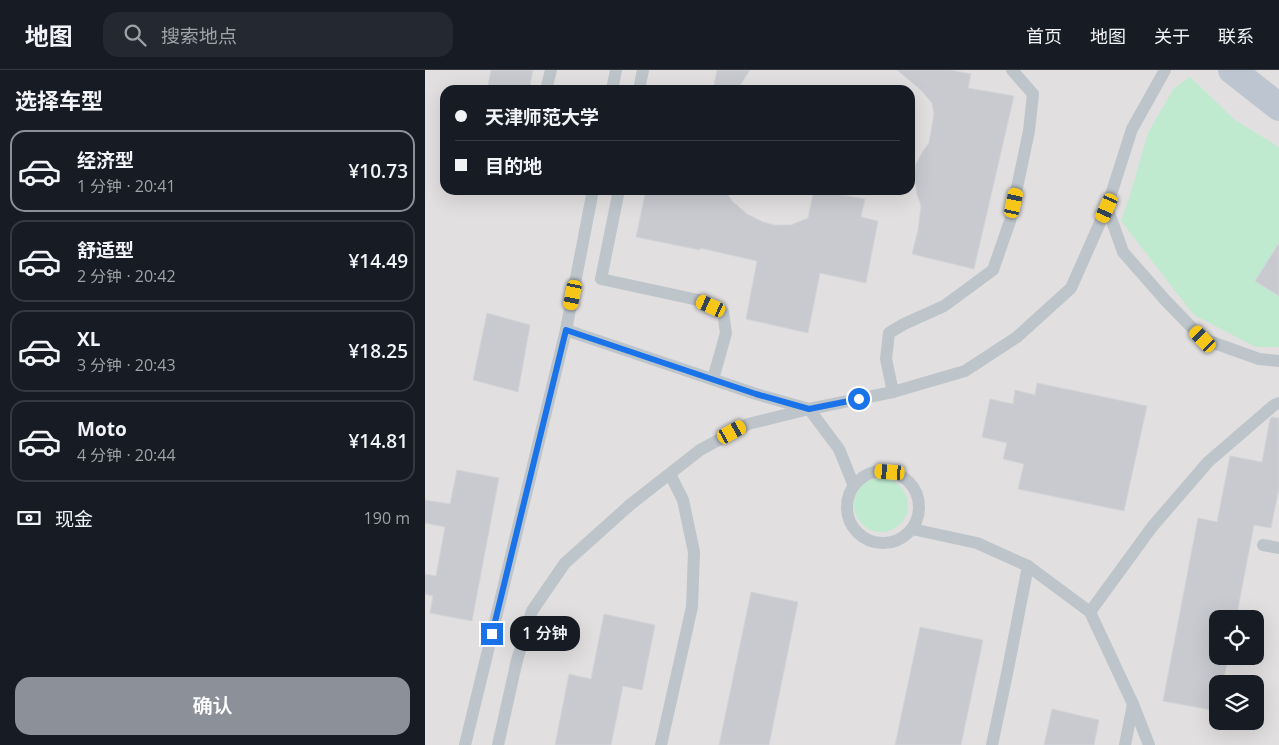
<!DOCTYPE html>
<html lang="zh">
<head>
<meta charset="utf-8">
<style>
	body { margin:0; font-family:"Open Sans","Noto Sans SC",sans-serif; background:#242831; color:#f1f3f6; height:100vh; display:flex; flex-direction:column; font-size:19px; white-space:nowrap }
	* { box-sizing:border-box; margin:0 }
	p { font-size:16px; color:#9ea1a6 }
	.icon { flex:none; width:28px; height:28px; fill:none; stroke:currentColor; stroke-width:2; stroke-linecap:round; stroke-linejoin:round }
	.map { position:relative; flex:1; overflow:hidden }
	.details { display:flex; flex-direction:column; background:#171b24; width:425px }
	.details>* { flex:none }
	.guide { position:absolute; left:15px; top:15px; width:475px; height:110px; border-radius:15px; box-shadow:0 5px 20px #0002; display:grid; align-content:center; height:110px; padding:0 15px; background:#171b24 }
	.fabs { position:absolute; left:784px; top:540px; display:grid; gap:10px }
	.fabs a { display:grid; place-items:center; width:55px; height:55px; border-radius:10px; background:#171b24; box-shadow:0 5px 20px #0002; font-size:25px }
	.end { position:absolute; width:22px; height:22px; margin:-11px; border:6px solid #1a73e8; background:#fff; box-shadow:0 0 0 2px #fff }
	.from { border-radius:50% }
	.bubble { position:absolute; height:35px; border-radius:15px; background:#171b24; box-shadow:0 5px 20px #0002; font-size:16px; font-weight:600; line-height:35px; text-align:center }
	.car { position:absolute; width:15px; height:30px; margin:-15px -8px; border-radius:6px; box-shadow:0 0 4px 1px #0007; background:linear-gradient(#f5c518 24%,#345 0 40%,#f5c518 0 76%,#345 0 86%,#f5c518 0) }
	.guide b { display:flex; align-items:center; gap:18px; height:48px; font-size:19px }
	.guide b+b { border-top:1px solid #363941 }
	.guide i { width:12px; height:12px; background:#f1f3f6 }
	ul { padding:0; list-style:none }
	li { display:flex; align-items:center; gap:15px; height:82px; margin:0 10px 8px; padding:0 5px; border:2px solid #363941; border-radius:15px }
	li div { flex:1 }
	li b { display:block; font-size:19px }
	li em { font-style:normal; font-weight:600 }
	li.selected { border-color:#8c9099 }
	li>.icon { width:45px; height:45px; stroke-width:1.5 }
	h2 { padding:0 15px; font-size:22px; line-height:60px }
	.pay { display:flex; align-items:center; gap:12px; height:55px; padding:0 15px; font-size:19px }
	.pay p { margin-inline-start:auto }
	.action { display:flex; gap:10px; margin-top:auto; padding:10px 15px }
	.action a { flex:1; height:58px; border-radius:15px; background:#8c9099; color:#fff; font-size:20px; font-weight:600; line-height:58px; text-align:center }
	header { display:flex; align-items:center; gap:30px; box-sizing:border-box; height:70px; padding:0 25px; background:#171b24; border-bottom:1px solid #363941 }
	header strong { font-size:24px }
	nav { display:flex; gap:28px; margin-inline-start:auto; font-size:18px }
	.search { width:350px; height:45px; background:#242831; display:flex; align-items:center; gap:12px; box-sizing:border-box; padding:0 18px; border-radius:15px; color:#9ea1a6; font-size:19px }
	main { display:flex; flex:1; min-height:0 }
	.map>svg:first-child { display:block }
</style>
</head>
<body>
<header>
<strong>地图</strong>
<div class="search"><svg class="icon" aria-label="search" viewBox="0 0 24 24"><circle cx="10" cy="10" r="6"/><path d="M15 15l6 6"/></svg>搜索地点</div>
<nav><a>首页</a><a>地图</a><a>关于</a><a>联系</a></nav>
</header>
<main>
<section class="details">
<h2>选择车型</h2>
<ul>
<li class="selected"><svg class="icon" aria-label="car" viewBox="0 0 24 24"><path d="M5 17H2v-5l4-1 3-4h7l3 4 3 1v5h-3M9 17h6M6 11h13"/><circle cx="7" cy="17" r="2"/><circle cx="17" cy="17" r="2"/></svg><div><b>经济型</b><p>1 分钟 · 20:41</p></div><em>¥10.73</em></li>
<li><svg class="icon" aria-label="car" viewBox="0 0 24 24"><path d="M5 17H2v-5l4-1 3-4h7l3 4 3 1v5h-3M9 17h6M6 11h13"/><circle cx="7" cy="17" r="2"/><circle cx="17" cy="17" r="2"/></svg><div><b>舒适型</b><p>2 分钟 · 20:42</p></div><em>¥14.49</em></li>
<li><svg class="icon" aria-label="car" viewBox="0 0 24 24"><path d="M5 17H2v-5l4-1 3-4h7l3 4 3 1v5h-3M9 17h6M6 11h13"/><circle cx="7" cy="17" r="2"/><circle cx="17" cy="17" r="2"/></svg><div><b>XL</b><p>3 分钟 · 20:43</p></div><em>¥18.25</em></li>
<li><svg class="icon" aria-label="car" viewBox="0 0 24 24"><path d="M5 17H2v-5l4-1 3-4h7l3 4 3 1v5h-3M9 17h6M6 11h13"/><circle cx="7" cy="17" r="2"/><circle cx="17" cy="17" r="2"/></svg><div><b>Moto</b><p>4 分钟 · 20:44</p></div><em>¥14.81</em></li>
</ul>
<div class="pay"><svg class="icon" aria-label="cash" viewBox="0 0 24 24"><path d="M3 7h18v10H3z"/><circle cx="12" cy="12" r="2"/></svg>现金<p>190 m</p></div>
<div class="action"><a>确认</a></div>
</section>
<div class="map">
<svg width="854" height="675" viewBox="0 0 854 675">
	<rect width="100%" height="100%" fill="#f0eeee"/>
	<path fill="#e1dfdf" fill-rule="evenodd" d="M 0,0 L 854,0 L 854,675 L 0,675 ZM 20,20 L 485,20 L 485,120 L 20,120 ZM 792,549 L 830,549 L 830,586 L 792,586 ZM 792,614 L 830,614 L 830,651 L 792,651 Z"/>
	<g fill="#bfead0">
		<path d="M 765,7 L 810,50 L 854,77 L 854,277 L 831,277 L 769,245 L 696,151 L 705,125 L 723,63 L 749,18 Z"/>
		<circle cx="456" cy="435" r="27"/>
	</g>
	<g fill="#c8cad0" stroke="#d2d4d8">
		<path d="M 66,0 L 108,0 L 104,20 L 62,20 Z"/>
		<path d="M 292,0 L 325,0 L 312,20 L 288,20 Z"/>
		<path d="M 472,0 L 525,0 L 546,4 L 543,18 L 589,26 L 549,199 L 487,184 L 493,160 L 496,136 L 492,124 L 489,105 L 491,94 L 498,81 L 504,73 L 509,44 L 507,33 L 496,20 Z"/>
		<path d="M 221,120 L 300,120 L 307,131 L 322,144 L 338,152 L 349,155 L 366,155 L 383,148 L 389,120 L 440,129 L 436,147 L 453,151 L 441,213 L 395,203 L 383,263 L 321,249 L 332,191 L 275,178 L 275,180 L 211,167 Z"/>
		<path d="M 854,173 L 854,226 L 830,211 Z"/>
		<path d="M 62,243 L 105,255 L 93,322 L 48,310 Z"/>
		<path d="M 612,313 L 722,336 L 699,441 L 593,419 L 599,394 L 578,389 L 582,373 L 557,367 L 565,329 L 588,334 L 590,320 L 610,325 Z"/>
		<path d="M 847,347 L 854,348 L 854,418 L 846,458 L 829,455 L 811,549 L 792,549 L 792,586 L 803,586 L 798,614 L 792,614 L 792,641 L 738,631 L 773,448 L 792,452 L 805,386 L 837,392 L 845,349 Z"/>
		<path d="M 32,400 L 74,408 L 47,551 L 5,543 L 8,526 L 0,524 L 0,504 L 11,506 L 20,457 L 0,453 L 0,430 L 25,434 Z"/>
		<path d="M 326,522 L 373,532 L 344,675 L 294,675 Z"/>
		<path d="M 179,544 L 230,555 L 217,620 L 198,616 L 186,675 L 130,675 L 144,604 L 166,609 Z"/>
		<path d="M 495,557 L 558,570 L 536,675 L 470,675 Z"/>
		<path d="M 627,639 L 674,650 L 669,675 L 619,675 Z"/>
	</g>
	<g fill="none" stroke-linecap="round" stroke-linejoin="round">
		<g stroke="#bdc5cb" stroke-width="12">
			<path d="M 121,20 L 126,0"/>
			<path d="M 187,20 L 191,0"/>
			<path d="M 214,20 L 218,0"/>
			<path d="M 194,120 L 176,209 L 273,230 L 298,242 L 301,263 L 288,309"/>
			<path d="M 682,137 L 698,182 L 741,231 L 778,269 L 834,289 L 854,291"/>
			<path d="M 141,260 L 331,324 L 384,339 L 468,322 L 540,301 L 592,267 L 646,218 L 682,137 L 707,59 L 740,0"/>
			<path d="M 468,322 L 461,289 L 464,263 L 479,254 L 519,236 L 568,200 L 585,151 L 604,61 L 608,24 L 587,0"/>
			<circle cx="458" cy="437" r="36"/>
			<path d="M 487,459 L 552,473 L 603,496 L 665,542"/>
			<path d="M 838,475 L 854,478"/>
			<path d="M 40,675 L 141,260 L 168,120"/>
			<path d="M 73,675 L 92,590 L 107,541 L 140,493 L 206,434 L 275,380 L 323,354 L 384,339 L 414,379 L 429,416"/>
			<path d="M 236,675 L 267,537 L 269,482 L 258,430 L 245,404"/>
			<path d="M 567,675 L 583,599 L 603,496"/>
			<path d="M 700,675 L 708,634"/>
			<path d="M 724,675 L 708,634 L 665,542 L 727,457 L 783,392 L 849,335 L 854,333"/>
		</g>
		<path stroke="#bdc6d0" stroke-width="28" d="M 807,0 L 854,37"/>
	</g>
	<g fill="none" stroke-linecap="round" stroke-linejoin="round">
		<path stroke="#1a73e8" stroke-width="6" d="M 67,564 L 141,260 L 331,324 L 384,339 L 434,329"/>
	</g>
</svg>
<div class="fabs">
<a><svg class="icon" aria-label="locate" viewBox="0 0 24 24"><circle cx="12" cy="12" r="6"/><path d="M12 2v4M12 18v4M2 12h4M18 12h4"/></svg></a>
<a><svg class="icon" aria-label="layers" viewBox="0 0 24 24"><path d="M12 4l9 5-9 5-9-5zM3 14l9 5 9-5"/></svg></a>
</div>
<i class="end from" style="left:434px;top:329px"></i>
<i class="end" style="left:67px;top:564px"></i>
<div class="bubble" style="left:85px;top:546px;width:70px">1 分钟</div>
<i class="car" style="left:589px;top:133px;rotate:12deg"></i>
<i class="car" style="left:682px;top:138px;rotate:204deg"></i>
<i class="car" style="left:148px;top:225px;rotate:191deg"></i>
<i class="car" style="left:286px;top:236px;rotate:295deg"></i>
<i class="car" style="left:778px;top:269px;rotate:316deg"></i>
<i class="car" style="left:307px;top:362px;rotate:61deg"></i>
<i class="car" style="left:465px;top:402px;rotate:274deg"></i>
<div class="guide">
<b><i class="from"></i>天津师范大学</b>
<b><i></i>目的地</b>
</div>
</div>
</main>
</body>
</html>
